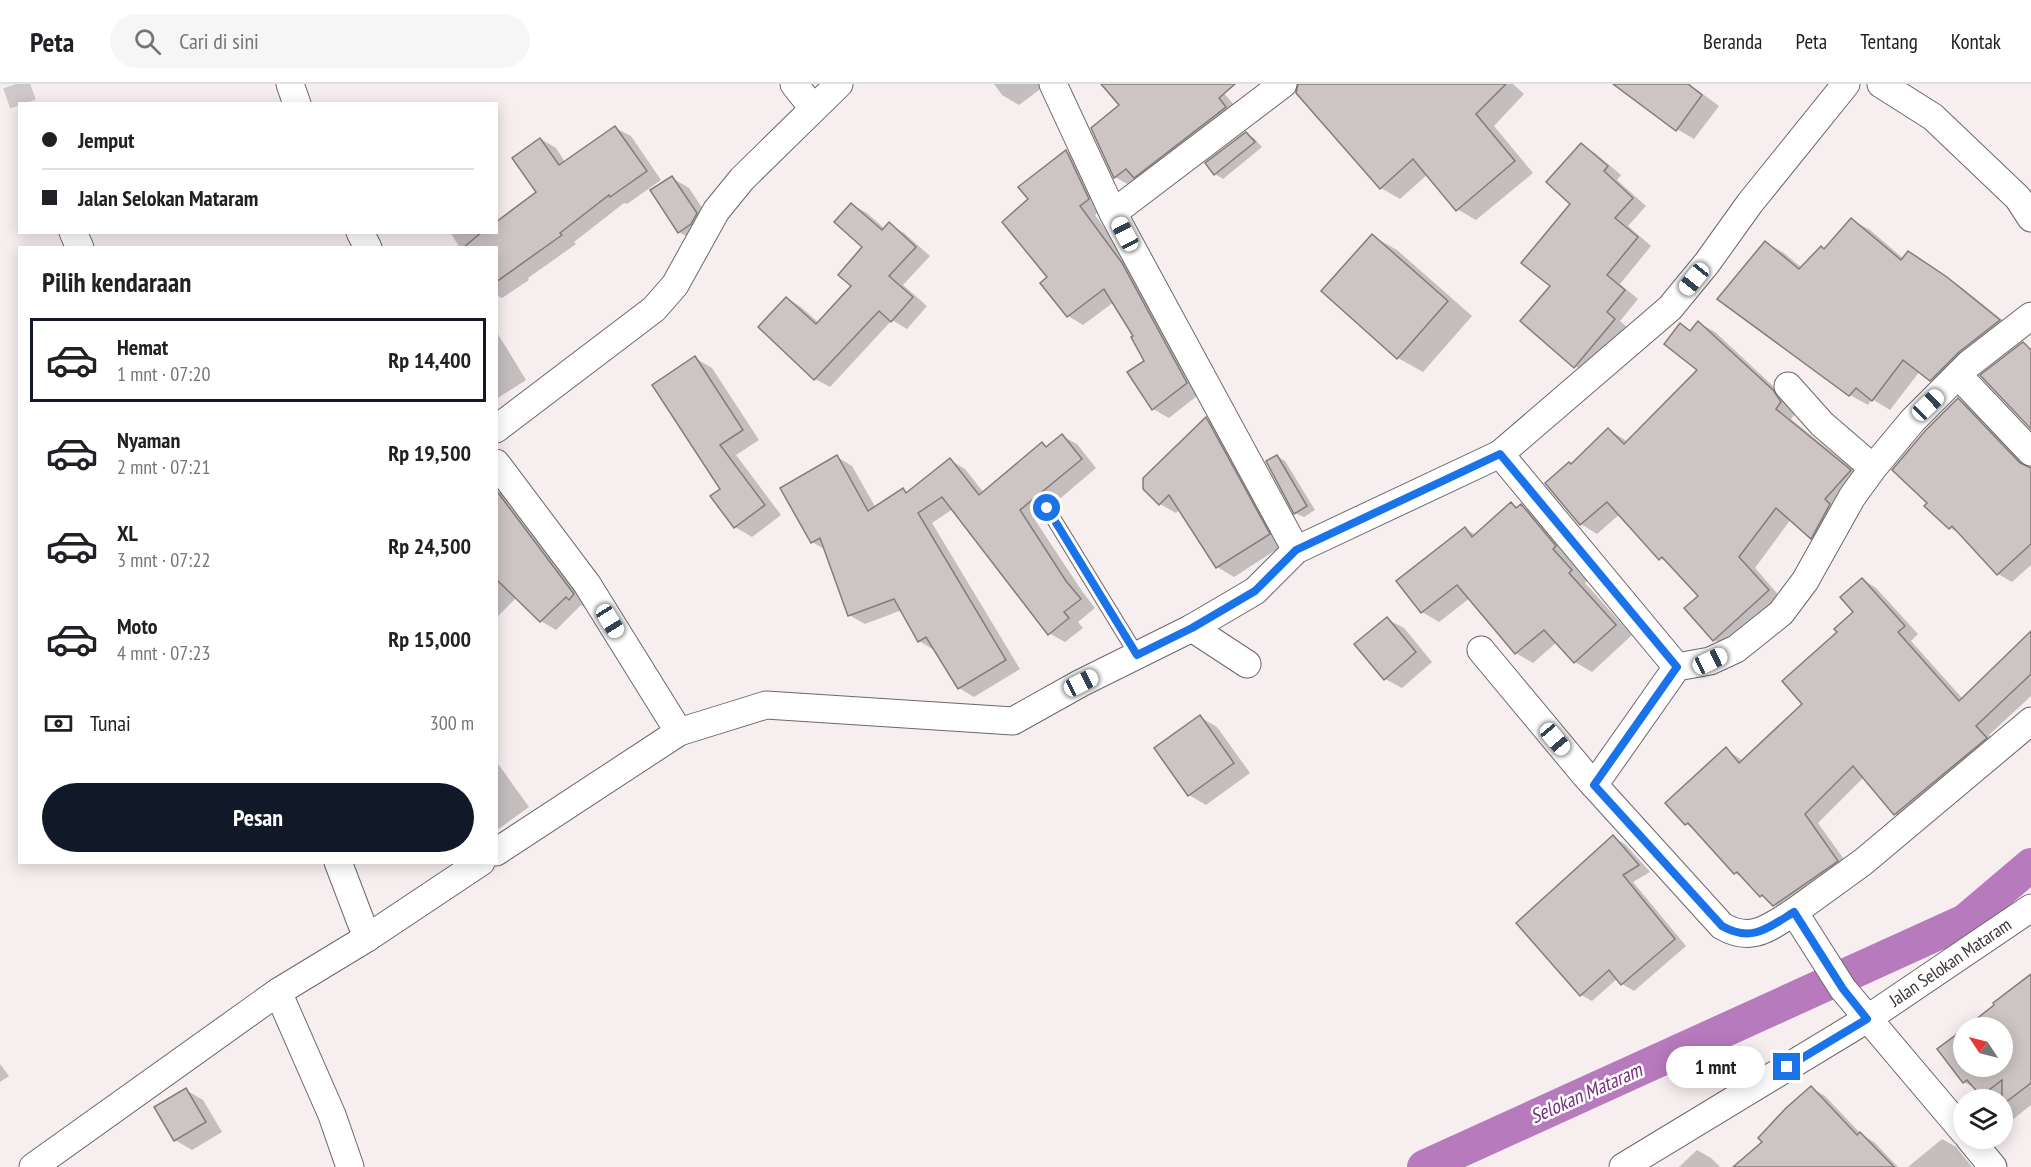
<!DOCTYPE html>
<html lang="id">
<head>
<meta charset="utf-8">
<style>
	body { margin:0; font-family:"PT Sans Narrow",sans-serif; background:#f6f6f6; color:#202124; height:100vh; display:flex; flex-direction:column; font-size:22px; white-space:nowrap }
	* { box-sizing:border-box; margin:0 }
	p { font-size:20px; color:#757577 }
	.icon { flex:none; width:33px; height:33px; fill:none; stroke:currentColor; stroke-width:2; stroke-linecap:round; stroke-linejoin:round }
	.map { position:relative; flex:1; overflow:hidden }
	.side { position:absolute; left:18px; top:162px; width:480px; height:618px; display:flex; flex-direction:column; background:#fff; border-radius:0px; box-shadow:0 3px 15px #0003 }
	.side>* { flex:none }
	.hud { position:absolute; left:18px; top:18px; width:480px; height:132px; border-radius:0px; box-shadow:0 3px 15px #0003; display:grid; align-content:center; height:132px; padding:0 24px; background:#fff }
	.needle { width:39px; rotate:305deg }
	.fabs { position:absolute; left:1953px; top:933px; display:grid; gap:12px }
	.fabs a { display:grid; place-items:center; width:60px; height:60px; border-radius:50%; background:#fff; box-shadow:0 3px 15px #0003; font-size:30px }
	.end { position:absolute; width:27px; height:27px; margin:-14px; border:8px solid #1a73e8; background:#fff; box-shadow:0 0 0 3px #fff }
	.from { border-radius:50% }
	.bubble { position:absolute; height:42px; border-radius:21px; background:#fff; box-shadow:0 3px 15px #0003; font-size:20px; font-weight:700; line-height:42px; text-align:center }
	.car { position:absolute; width:18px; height:36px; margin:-18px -9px; border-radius:8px; box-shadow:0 0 4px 2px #0007; background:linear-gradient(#fff 24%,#345 0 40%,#fff 0 76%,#345 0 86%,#fff 0) }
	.hud b { display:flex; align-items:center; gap:21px; height:57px; font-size:22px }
	.hud b+b { border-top:2px solid #e0e0e0 }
	.hud i { width:15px; height:15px; background:#202124 }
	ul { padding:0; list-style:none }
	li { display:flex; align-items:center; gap:18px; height:84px; margin:0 12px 9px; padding:0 12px; border:3px solid transparent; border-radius:0px }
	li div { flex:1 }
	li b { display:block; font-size:22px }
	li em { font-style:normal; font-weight:700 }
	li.current { border-color:#111827 }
	li>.icon { width:54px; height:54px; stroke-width:1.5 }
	h2 { padding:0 24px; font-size:27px; line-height:72px }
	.pay { display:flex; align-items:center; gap:15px; height:66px; padding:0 24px; font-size:22px }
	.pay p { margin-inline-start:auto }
	.button { display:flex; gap:12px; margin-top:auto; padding:12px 24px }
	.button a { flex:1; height:69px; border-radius:36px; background:#111827; color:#fff; font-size:24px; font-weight:700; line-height:69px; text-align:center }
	header { display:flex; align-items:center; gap:36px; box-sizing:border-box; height:84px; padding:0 30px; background:#fff; border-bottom:2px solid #e0e0e0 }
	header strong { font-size:28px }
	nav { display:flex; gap:33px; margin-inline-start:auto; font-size:21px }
	.search { width:420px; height:54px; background:#f6f6f6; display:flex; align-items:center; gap:15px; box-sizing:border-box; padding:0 21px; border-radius:33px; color:#757577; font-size:22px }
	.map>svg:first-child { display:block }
</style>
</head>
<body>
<header>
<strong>Peta</strong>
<div class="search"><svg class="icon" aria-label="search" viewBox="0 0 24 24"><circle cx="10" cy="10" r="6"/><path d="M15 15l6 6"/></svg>Cari di sini</div>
<nav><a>Beranda</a><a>Peta</a><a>Tentang</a><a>Kontak</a></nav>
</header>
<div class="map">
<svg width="2031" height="1083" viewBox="0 0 2031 1083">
	<rect width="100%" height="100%" fill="#f6eeef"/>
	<g fill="#0003">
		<path d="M 994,0 L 1047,0 L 1019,21 L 1002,11 Z"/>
		<path d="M 1103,0 L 1216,0 L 1235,22 L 1131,102 L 1115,93 L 1093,45 L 1121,21 Z"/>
		<path d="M 1302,0 L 1513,0 L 1524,10 L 1494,42 L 1533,89 L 1476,136 L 1457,125 L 1428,90 L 1400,115 L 1381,104 Z"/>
		<path d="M 1613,0 L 1689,0 L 1719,22 L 1694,55 L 1677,45 Z"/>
		<path d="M 615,44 L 631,52 L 661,96 L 627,120 L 624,119 L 574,158 L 576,160 L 528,194 L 529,196 L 502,214 L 496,211 L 496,164 L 460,164 L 450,148 L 496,148 L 538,108 L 541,55 L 556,64 L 565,78 Z"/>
		<path d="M 1246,50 L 1254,54 L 1262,63 L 1223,95 L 1215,90 L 1207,79 Z"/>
		<path d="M 1581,61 L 1595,69 L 1621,91 L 1617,96 L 1646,122 L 1628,142 L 1651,162 L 1620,200 L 1638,215 L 1620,237 L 1628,244 L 1589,290 L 1575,282 L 1552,202 L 1572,119 Z"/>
		<path d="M 1066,67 L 1082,76 L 1104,124 L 1095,131 L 1138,190 L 1202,308 L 1169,334 L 1153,325 L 1129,288 L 1146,277 L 1135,252 L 1114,218 L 1083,241 L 1068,232 L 1049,193 L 1030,115 L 1020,103 Z"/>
		<path d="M 672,94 L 689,104 L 713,140 L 696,158 L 679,148 Z"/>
		<path d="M 852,121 L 867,129 L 885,145 L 889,140 L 904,149 L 930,172 L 903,201 L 927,222 L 907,245 L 892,236 L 830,303 L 815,295 L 787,214 L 801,223 L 819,239 L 853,202 L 864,163 Z"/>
		<path d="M 1852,136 L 1870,146 L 1904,175 L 1909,168 L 1927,179 L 1965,206 L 2016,247 L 1948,306 L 1920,287 L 1890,326 L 1872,315 L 1868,321 L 1850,311 L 1719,215 L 1766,159 L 1784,169 L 1802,184 L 1826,166 Z"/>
		<path d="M 1372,152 L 1397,166 L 1472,232 L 1423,288 L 1398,274 Z"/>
		<path d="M 1699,239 L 1715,248 L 1789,317 L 1797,328 L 1791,335 L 1866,396 L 1828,463 L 1812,453 L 1791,435 L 1755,484 L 1784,517 L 1731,565 L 1714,556 L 1701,512 L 1671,481 L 1660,474 L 1620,430 L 1597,450 L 1581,440 L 1572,381 L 1608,345 L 1628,358 L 1700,286 L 1680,241 L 1692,247 Z"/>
		<path d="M 496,247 L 526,296 L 496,315 Z"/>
		<path d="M 695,274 L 712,284 L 759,356 L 736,371 L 781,431 L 752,453 L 735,443 L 712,412 L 722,405 Z"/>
		<path d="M 1958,315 L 1972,324 L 2031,386 L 2031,481 L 2012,498 L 1998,490 L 1962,451 L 1950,444 Z"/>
		<path d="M 1206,335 L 1222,344 L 1285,460 L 1234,493 L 1217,483 L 1180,425 L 1176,429 L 1160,420 Z"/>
		<path d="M 1062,352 L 1077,360 L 1096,384 L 1035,436 L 1082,507 L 1095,524 L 1078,538 L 1083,544 L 1065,558 L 1049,549 L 953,425 L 932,439 L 1020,585 L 974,613 L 959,604 L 934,566 L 919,557 L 902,526 L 865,540 L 849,531 L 826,466 L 812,458 L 837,373 L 852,382 L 876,424 L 903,406 L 908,409 L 950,376 L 965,385 L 984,409 L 1042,360 L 1048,363 Z"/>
		<path d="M 1277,372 L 1285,377 L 1315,426 L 1304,433 L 1295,429 Z"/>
		<path d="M 496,406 L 510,414 L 588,518 L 584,523 L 581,521 L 556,546 L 541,537 L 517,513 L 496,534 Z"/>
		<path d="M 1512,420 L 1519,424 L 1521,422 L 1538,431 L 1572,472 L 1569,475 L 1588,496 L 1585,499 L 1632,551 L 1592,588 L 1575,578 L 1557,558 L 1533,579 L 1516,569 L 1470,514 L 1439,538 L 1422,528 L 1465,445 L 1476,451 Z"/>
		<path d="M 1862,495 L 1876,504 L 1918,550 L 1911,557 L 1963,615 L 2031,561 L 2031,612 L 1989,651 L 2000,662 L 1909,738 L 1895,730 L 1864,693 L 1818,739 L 1851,785 L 1788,829 L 1761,811 L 1745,795 L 1735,789 L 1696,746 L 1686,740 L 1726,665 L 1743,677 L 1804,620 L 1839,548 L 1855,529 Z"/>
		<path d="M 1387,535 L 1404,544 L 1432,578 L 1402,604 L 1385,595 Z"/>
		<path d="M 1200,633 L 1217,643 L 1250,689 L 1206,721 L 1189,711 L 1156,664 Z"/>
		<path d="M 496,677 L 529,723 L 497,746 L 496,746 Z"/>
		<path d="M 1613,753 L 1625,760 L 1650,788 L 1633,798 L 1686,862 L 1634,907 L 1622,900 L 1618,894 L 1592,917 L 1581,911 Z"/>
		<path d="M 2031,890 L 2031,1021 L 2012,1036 L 2002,1031 L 2002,1016 L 1986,1016 L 1978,1006 L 1964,998 L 1964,982 L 2002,982 Z"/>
		<path d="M 0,980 L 9,992 L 0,998 Z"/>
		<path d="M 1811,1004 L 1825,1012 L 1861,1050 L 1874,1058 L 1898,1083 L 1735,1083 L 1764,1058 Z"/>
		<path d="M 186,1006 L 203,1016 L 222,1048 L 192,1066 L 175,1056 Z"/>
		<path d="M 1942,1055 L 1956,1063 L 1972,1083 L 1908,1083 Z"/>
		<path d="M 1697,1066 L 1711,1074 L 1720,1083 L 1679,1083 Z"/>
	</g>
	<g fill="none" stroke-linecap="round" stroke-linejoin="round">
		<path stroke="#b77abd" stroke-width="34" d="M 1424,1083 L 1965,837 L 2031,781"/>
	</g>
	<g fill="#cdc5c4" stroke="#847c7b" stroke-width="1.5">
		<path d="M 1101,0 L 1235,0 L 1219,14 L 1226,23 L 1134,94 L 1126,85 L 1114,94 L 1091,44 L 1119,21 Z"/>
		<path d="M 1298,0 L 1506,0 L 1476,30 L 1515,77 L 1456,127 L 1413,75 L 1380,105 L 1296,9 Z"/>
		<path d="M 1613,0 L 1688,0 L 1702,11 L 1676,47 Z"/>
		<path d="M 615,42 L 647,87 L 610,113 L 609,111 L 560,149 L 562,151 L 496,198 L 496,164 L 463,164 L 482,148 L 496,148 L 496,138 L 536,108 L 512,74 L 540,54 L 559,81 Z"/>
		<path d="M 1246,48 L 1255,58 L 1214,91 L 1205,79 Z"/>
		<path d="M 1581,59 L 1608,82 L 1604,87 L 1633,114 L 1615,134 L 1638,153 L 1607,191 L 1625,206 L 1607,228 L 1615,235 L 1574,284 L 1520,237 L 1550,202 L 1521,179 L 1570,120 L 1546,98 Z"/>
		<path d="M 1066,66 L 1089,115 L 1080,122 L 1122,179 L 1187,299 L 1152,326 L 1127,288 L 1144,277 L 1131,253 L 1133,252 L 1104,205 L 1067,233 L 1040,199 L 1047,193 L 1002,138 L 1028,115 L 1018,103 Z"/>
		<path d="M 672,92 L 697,129 L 691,140 L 678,149 L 650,106 Z"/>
		<path d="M 851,119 L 882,146 L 889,138 L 916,163 L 889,192 L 913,213 L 891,238 L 879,227 L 814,296 L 758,243 L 786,213 L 816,240 L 851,202 L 838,191 L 862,163 L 834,138 Z"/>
		<path d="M 1851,134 L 1901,176 L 1908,167 L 1947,193 L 2000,236 L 1959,268 L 1930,297 L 1903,276 L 1872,317 L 1856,304 L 1849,312 L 1717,215 L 1765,157 L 1799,185 L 1821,162 L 1824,165 Z"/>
		<path d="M 1372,150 L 1448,217 L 1397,275 L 1321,207 Z"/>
		<path d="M 1698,237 L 1773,306 L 1781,318 L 1776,325 L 1851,386 L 1825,415 L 1830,420 L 1811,455 L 1776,424 L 1739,473 L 1769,506 L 1713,557 L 1684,524 L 1698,512 L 1662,473 L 1659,476 L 1607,418 L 1580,441 L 1545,399 L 1569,378 L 1571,380 L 1608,344 L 1624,360 L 1697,286 L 1664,260 L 1680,239 L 1690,247 Z"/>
		<path d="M 2023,258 L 2031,266 L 2031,345 L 1980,291 Z"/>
		<path d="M 695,272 L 743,346 L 720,361 L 765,421 L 734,444 L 710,412 L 720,405 L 652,301 Z"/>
		<path d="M 1958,314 L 2020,379 L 2031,384 L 2031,460 L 1997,491 L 1952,442 L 1949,445 L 1924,422 L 1927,419 L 1892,386 L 1925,347 Z"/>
		<path d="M 1206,333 L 1270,450 L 1216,484 L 1169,411 L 1159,421 L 1143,405 L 1143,394 Z"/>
		<path d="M 1062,350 L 1082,375 L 1020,426 L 1066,497 L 1081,515 L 1064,528 L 1069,534 L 1048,551 L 942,413 L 918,429 L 1006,576 L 958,605 L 926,553 L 918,558 L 894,515 L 848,532 L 820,454 L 811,459 L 780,404 L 837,371 L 868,427 L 903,404 L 906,409 L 950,374 L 979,411 L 1042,358 L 1046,363 Z"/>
		<path d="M 1277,371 L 1307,422 L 1294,430 L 1266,377 Z"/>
		<path d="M 496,406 L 574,510 L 569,516 L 566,513 L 540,538 L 496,495 Z"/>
		<path d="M 1511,418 L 1516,424 L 1521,420 L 1556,462 L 1553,465 L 1572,486 L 1569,489 L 1616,541 L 1574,579 L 1544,546 L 1515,570 L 1457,501 L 1421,529 L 1396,497 L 1465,443 L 1472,453 Z"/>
		<path d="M 1862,494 L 1905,542 L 1898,548 L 1959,617 L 2031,547 L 2031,590 L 1976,642 L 1987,654 L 1894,731 L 1853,682 L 1805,730 L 1838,777 L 1773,822 L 1762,811 L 1760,813 L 1737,788 L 1734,790 L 1688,739 L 1685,741 L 1665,719 L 1726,663 L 1739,679 L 1802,620 L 1782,597 L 1837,548 L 1834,545 L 1853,528 L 1840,513 Z"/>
		<path d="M 1387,533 L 1416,568 L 1384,596 L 1354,560 Z"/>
		<path d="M 1200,631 L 1234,679 L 1188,712 L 1154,664 Z"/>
		<path d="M 1613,751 L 1639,781 L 1623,791 L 1675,855 L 1621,901 L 1609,886 L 1580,912 L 1516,839 Z"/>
		<path d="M 2031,890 L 2031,999 L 2002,1021 L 2002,996 L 1981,1012 L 1967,996 L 1963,999 L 1937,965 L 1964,945 L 1964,982 L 2002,982 L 2002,944 L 1965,944 L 1994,921 L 1993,919 Z"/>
		<path d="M 1811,1002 L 1857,1051 L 1860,1048 L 1894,1083 L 1733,1083 L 1762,1058 L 1758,1054 L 1786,1024 Z"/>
		<path d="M 186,1004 L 206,1038 L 174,1057 L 154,1023 Z"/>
	</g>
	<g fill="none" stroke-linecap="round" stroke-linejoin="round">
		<path stroke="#d0c9ca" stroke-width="27" stroke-dasharray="27 14" stroke-linecap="butt" d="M 16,0 L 23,20"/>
		<g stroke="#6e6768" stroke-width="16">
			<path id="lane" d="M 1047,424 L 1137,571"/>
		</g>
		<g stroke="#6e6768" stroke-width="29">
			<g id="street">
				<path d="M 290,0 L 297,20"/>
				<path d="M 794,0 L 813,24"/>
				<path d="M 1053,0 L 1113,129 L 1296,466"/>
				<path d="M 1881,0 L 1933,33 L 2018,114 L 2031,134"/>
				<path d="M 1113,129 L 1283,0"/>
				<path d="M 73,148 L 80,164"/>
				<path d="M 360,148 L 368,164"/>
				<path d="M 1958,291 L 2031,368"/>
				<path d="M 1788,302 L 1822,340 L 1873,384"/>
				<path d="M 496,345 L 654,225 L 675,201 L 716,127 L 742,95 L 839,0"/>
				<path d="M 1500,370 L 1677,583"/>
				<path d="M 496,379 L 587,500 L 679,648"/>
				<path d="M 1192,544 L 1247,580"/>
				<path d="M 1481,566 L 1585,691 L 1722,842 C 1752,859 1768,844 1794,828 L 1843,905 L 1964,1048"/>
				<path d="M 1594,701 L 1677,583 L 1710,577 L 1736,565 L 1781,529 L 1805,497 L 1852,413 L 1873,384 L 1913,336 L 1969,280 L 2031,232"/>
				<path d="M 496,768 L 679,648 L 766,621 L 1013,637 L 1081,599 L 1192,544 L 1255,507 L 1296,466 L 1500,370 L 1670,224 L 1707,179 L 1750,119 L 1846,0"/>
				<path d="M 338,778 L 367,854"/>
				<path d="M 1794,828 L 1863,778 L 2031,637"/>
				<path d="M 278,908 L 332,1031 L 350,1083"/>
				<path d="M 1969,1054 L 1993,1083"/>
				<path d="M 33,1083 L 278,908 L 367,854 L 481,778"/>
				<path d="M 1623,1083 L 1867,935 L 2031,824"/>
			</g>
		</g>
		<use href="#lane" stroke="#fff" stroke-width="14"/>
		<use href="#street" stroke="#fff" stroke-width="27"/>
	</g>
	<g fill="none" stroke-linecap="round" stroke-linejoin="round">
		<path stroke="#1a73e8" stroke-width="8" d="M 1047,424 L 1137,571 L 1192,544 L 1255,507 L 1296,466 L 1500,370 L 1677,583 L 1594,701 L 1722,842 C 1752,859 1768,844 1794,828 L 1843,905 L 1867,935 L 1787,983"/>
	</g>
	<g text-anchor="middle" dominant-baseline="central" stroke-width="5" stroke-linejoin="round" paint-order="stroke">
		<g font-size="18" fill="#3a3637" stroke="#fffdfd">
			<text transform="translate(1950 878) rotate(-34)">Jalan Selokan Mataram</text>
		</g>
		<g font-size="20" font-style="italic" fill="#752c7e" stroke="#fffdfd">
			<text transform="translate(1586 1009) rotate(-24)">Selokan Mataram</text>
		</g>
	</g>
</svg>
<div class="fabs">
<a><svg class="needle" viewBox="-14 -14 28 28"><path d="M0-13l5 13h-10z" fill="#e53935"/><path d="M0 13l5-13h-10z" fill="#757577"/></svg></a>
<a><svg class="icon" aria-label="layers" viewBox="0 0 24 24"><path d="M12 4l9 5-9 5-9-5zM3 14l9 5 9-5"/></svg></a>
</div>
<i class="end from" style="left:1047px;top:424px"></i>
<i class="end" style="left:1787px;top:983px"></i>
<div class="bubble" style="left:1666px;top:962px;width:99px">1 mnt</div>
<i class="car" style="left:1125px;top:150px;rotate:332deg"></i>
<i class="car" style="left:1694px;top:195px;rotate:219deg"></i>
<i class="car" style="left:1928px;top:321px;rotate:46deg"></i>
<i class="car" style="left:610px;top:537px;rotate:148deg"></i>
<i class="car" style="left:1710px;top:577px;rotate:65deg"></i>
<i class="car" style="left:1081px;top:599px;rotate:63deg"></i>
<i class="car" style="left:1555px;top:655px;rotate:140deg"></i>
<div class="hud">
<b><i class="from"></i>Jemput</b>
<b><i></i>Jalan Selokan Mataram</b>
</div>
<section class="side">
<h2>Pilih kendaraan</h2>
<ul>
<li class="current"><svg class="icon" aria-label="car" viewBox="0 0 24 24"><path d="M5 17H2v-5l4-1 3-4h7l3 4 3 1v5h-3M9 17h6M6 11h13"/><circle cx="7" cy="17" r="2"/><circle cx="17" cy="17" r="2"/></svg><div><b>Hemat</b><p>1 mnt · 07:20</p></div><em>Rp 14,400</em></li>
<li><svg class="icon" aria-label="car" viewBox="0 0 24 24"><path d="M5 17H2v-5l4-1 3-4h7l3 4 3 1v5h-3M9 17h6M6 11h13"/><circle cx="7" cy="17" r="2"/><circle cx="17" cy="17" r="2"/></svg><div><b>Nyaman</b><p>2 mnt · 07:21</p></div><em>Rp 19,500</em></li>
<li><svg class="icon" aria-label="car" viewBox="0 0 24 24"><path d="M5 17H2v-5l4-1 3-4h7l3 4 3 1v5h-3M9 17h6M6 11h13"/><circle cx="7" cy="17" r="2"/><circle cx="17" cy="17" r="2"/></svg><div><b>XL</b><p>3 mnt · 07:22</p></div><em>Rp 24,500</em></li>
<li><svg class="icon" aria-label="car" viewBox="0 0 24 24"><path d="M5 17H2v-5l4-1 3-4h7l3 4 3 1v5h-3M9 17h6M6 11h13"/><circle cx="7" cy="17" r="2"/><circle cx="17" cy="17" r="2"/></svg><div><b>Moto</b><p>4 mnt · 07:23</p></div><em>Rp 15,000</em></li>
</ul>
<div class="pay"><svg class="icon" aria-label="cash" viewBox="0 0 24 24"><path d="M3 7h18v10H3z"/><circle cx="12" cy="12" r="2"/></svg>Tunai<p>300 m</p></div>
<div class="button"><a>Pesan</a></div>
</section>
</div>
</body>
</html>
